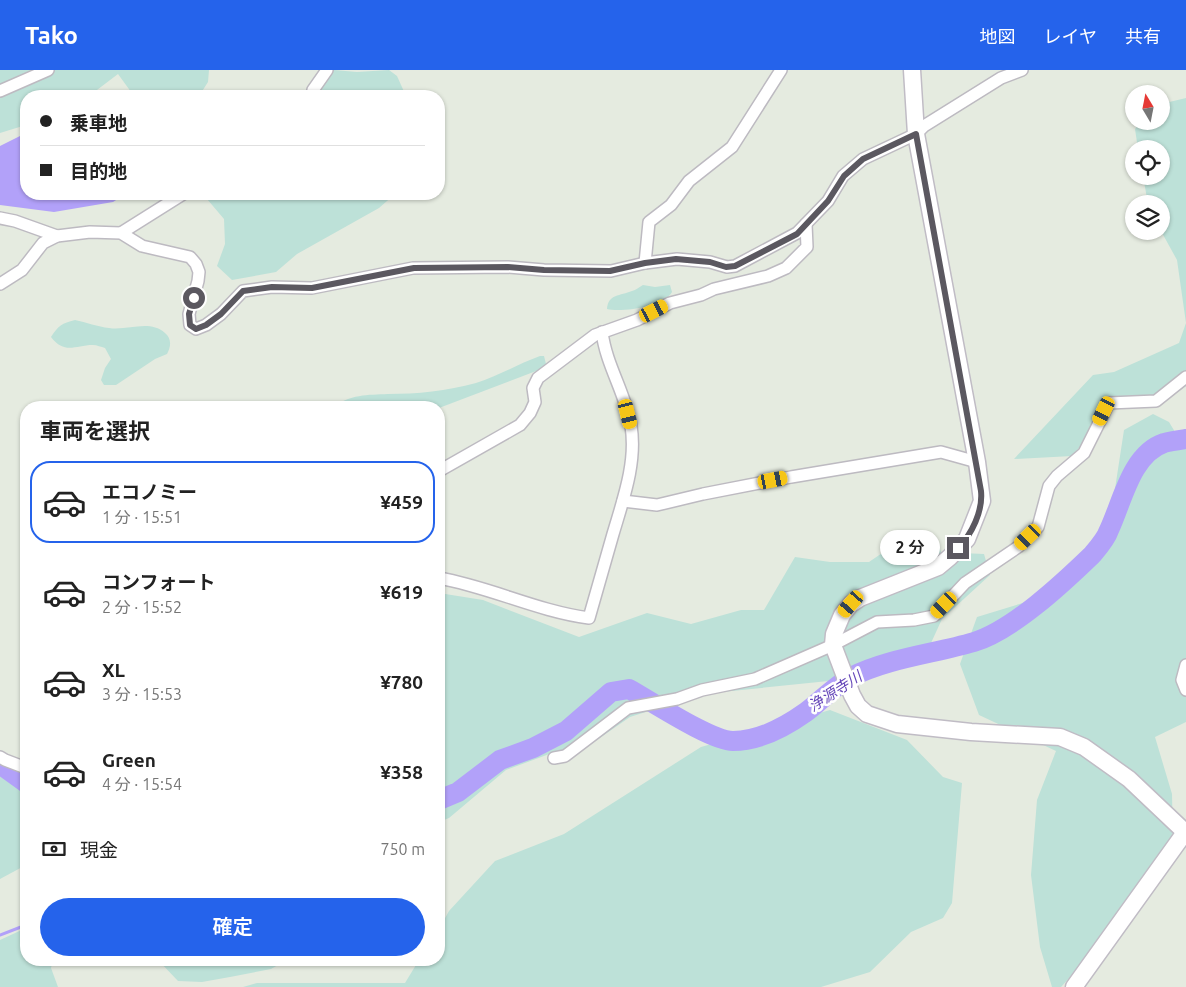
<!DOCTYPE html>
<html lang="ja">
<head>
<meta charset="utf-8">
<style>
	body { margin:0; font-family:Ubuntu,"Noto Sans JP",sans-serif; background:#f6f6f6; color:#222; height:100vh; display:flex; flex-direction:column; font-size:19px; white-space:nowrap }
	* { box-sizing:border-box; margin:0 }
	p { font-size:16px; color:#767676 }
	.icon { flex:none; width:28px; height:28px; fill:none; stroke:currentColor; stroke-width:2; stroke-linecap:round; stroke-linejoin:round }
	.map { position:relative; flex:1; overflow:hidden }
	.drawer { position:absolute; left:20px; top:331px; width:425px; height:565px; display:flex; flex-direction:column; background:#fff; border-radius:20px; box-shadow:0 1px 4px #0004 }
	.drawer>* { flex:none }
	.guide { position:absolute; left:20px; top:20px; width:425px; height:110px; border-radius:20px; box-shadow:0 1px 4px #0004; display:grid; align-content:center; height:110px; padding:0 20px; background:#fff }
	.needle { width:32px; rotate:350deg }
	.tools { position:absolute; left:1125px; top:15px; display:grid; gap:10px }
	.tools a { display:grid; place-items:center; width:45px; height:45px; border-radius:50%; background:#fff; box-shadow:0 1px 4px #0004; font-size:25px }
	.end { position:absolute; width:22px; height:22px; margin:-11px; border:6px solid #5b5860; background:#fff; box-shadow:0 0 0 2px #fff }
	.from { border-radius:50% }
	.bubble { position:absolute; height:35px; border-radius:18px; background:#fff; box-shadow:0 1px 4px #0004; font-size:16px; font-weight:600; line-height:35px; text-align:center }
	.car { position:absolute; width:15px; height:30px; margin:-15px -8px; border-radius:6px; box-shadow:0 0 4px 1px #0007; background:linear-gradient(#f5c518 24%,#345 0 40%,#f5c518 0 76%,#345 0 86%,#f5c518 0) }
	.guide b { display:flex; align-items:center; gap:18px; height:48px; font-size:19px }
	.guide b+b { border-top:1px solid #e0e0e0 }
	.guide i { width:12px; height:12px; background:#222 }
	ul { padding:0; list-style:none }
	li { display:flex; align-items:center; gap:15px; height:82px; margin:0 10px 8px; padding:0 10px; border:2px solid transparent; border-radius:20px }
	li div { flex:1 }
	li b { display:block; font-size:19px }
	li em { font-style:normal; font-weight:600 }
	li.selected { border-color:#2563eb }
	li>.icon { width:45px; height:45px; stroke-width:1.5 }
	h2 { padding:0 20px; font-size:22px; line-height:60px }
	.pay { display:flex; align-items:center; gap:12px; height:55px; padding:0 20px; font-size:19px }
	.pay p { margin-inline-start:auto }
	.cta { display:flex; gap:10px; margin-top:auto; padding:10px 20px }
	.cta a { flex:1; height:58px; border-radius:30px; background:#2563eb; color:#fff; font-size:20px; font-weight:600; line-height:58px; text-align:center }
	header { display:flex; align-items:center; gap:30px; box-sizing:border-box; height:70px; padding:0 25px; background:#2563eb; color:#fff }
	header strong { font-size:24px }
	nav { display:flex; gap:28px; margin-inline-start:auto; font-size:18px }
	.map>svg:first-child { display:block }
</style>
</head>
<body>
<header>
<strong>Tako</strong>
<nav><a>地図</a><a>レイヤ</a><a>共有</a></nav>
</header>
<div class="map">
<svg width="1186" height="917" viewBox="0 0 1186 917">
	<rect width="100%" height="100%" fill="#e5ebe0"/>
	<g fill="#bde1d8">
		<path d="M 0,0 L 209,0 L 208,12 L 199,26 L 134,26 L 118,4 L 89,26 L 26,26 L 26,55 L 0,63 Z"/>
		<path d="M 334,0 L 357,2 L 389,0 L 397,6 L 406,26 L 306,26 C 313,13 318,3 334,0 Z"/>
		<path d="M 1186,28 L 1186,316 L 1179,321 L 1118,332 L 1072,386 L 1014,389 L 1093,305 L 1114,302 L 1179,273 L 1186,253 L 1177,190 L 1161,161 L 1161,134 L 1148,134 L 1143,106 L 1161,106 L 1161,79 L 1138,79 L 1135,59 L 1142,51 L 1161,51 L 1161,34 Z"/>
		<path d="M 209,124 L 395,124 L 379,138 L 297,184 L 276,202 L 232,210 L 217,196 L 225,174 L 224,149 L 207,129 Z"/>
		<path d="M 643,215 L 655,217 L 670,215 L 672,222 C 665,236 621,243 607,239 C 608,224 620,226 632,221 C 636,220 639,217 643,215 Z"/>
		<path d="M 75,250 C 86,252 98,257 109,258 C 128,261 149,249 165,263 C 172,269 171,277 167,284 L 155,289 L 116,315 L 104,315 L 101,310 L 105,298 L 111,289 L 105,278 C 101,277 97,275 93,275 C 75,275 65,285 51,267 C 58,256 62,253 75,250 Z"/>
		<path d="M 540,286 L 544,286 L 546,294 L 544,298 L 439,338 L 333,338 C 349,324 368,325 388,324 C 417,324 447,321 476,313 C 498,306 518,294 540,286 Z"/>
		<path d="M 1153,344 L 1169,352 L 1184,377 L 1186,377 L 1186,652 L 1155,667 L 1172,724 L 1173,772 L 1137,833 L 1061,917 L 1052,917 L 1040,877 L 1031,805 L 1037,730 L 1056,681 L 979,645 L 960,594 L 977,547 L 1068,519 L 1109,458 L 1124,360 Z"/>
		<path d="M 910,464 L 935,467 L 941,482 L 984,484 L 990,505 L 942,549 L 931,573 L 868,607 L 702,624 L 630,647 L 591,674 L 552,683 L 506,700 L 449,748 L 439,752 L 439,523 L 483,530 L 579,567 L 647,543 L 691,554 L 741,540 L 764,540 L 795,487 L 830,492 L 869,492 Z"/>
		<path d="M 830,640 L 907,670 L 943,707 L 962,713 L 952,833 L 943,848 L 911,862 L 870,902 L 821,917 L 243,917 L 257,913 L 405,913 L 419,890 L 439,890 L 439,859 L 449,841 L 495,791 L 564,764 L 701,677 Z"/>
		<path d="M 0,705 L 7,711 L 26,718 L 26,795 L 0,809 Z"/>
		<path d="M 26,858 L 26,890 L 53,890 L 51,898 L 58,917 L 0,917 L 0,870 Z"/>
		<path d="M 158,890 L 287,890 L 271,899 L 230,907 L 202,912 L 178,911 Z"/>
	</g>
	<path fill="#b2a1f9" d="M 26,63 L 26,124 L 124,125 L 113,132 L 54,142 L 0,135 L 0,76 Z"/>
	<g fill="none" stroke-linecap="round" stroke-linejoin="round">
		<path stroke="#b2a1f9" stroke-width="3" d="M 0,865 L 26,855"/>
		<g stroke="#b2a1f9" stroke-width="20">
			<path d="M 0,694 L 26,713"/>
			<path d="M 439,730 L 458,722 L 500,690 L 533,678 L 566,661 L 611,622 L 629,619 C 651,631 711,671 733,671 C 760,671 785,657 806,642 C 821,631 834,616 851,607 C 889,588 933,584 974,572 C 1013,560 1063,513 1092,485 C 1098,478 1106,469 1109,460 C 1122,433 1131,384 1164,373 C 1171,371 1179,370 1186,369"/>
		</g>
		<g stroke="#bdbac1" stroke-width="14">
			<g id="street">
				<path d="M 0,21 L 48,0"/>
				<path d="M 312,26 L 313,20 L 327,0"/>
				<path d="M 0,148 L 15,151 L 57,166"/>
				<path d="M 121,163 L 183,124"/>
				<path d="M 645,193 L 649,152 L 671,135 L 689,111 L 732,77 L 781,0"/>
				<path d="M 0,214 L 22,200 L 43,173 L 57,166 L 90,162 L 121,163 L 142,176 L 190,187 L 196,194 L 199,202 L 198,211 L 189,244 L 190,255 L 196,259 L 206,255 L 221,244 L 243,221 L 272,217 L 312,218 L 413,198 L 508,197 L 544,200 L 611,201 L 645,193 L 677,189 L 710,192 L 727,197 L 735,196 L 797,163 L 828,131 L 843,106 L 863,89 L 916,64 L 924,56 L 1001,8 L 1022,0"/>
				<path d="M 439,401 L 520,355 L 530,343 L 535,332 L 533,318 L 538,308 L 595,265 L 637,250 L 670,233 L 701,225 L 714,219 L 768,206 L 786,198 L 807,177 L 806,154"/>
				<path d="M 623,431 L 657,435 L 703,424 L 791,407 L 941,382 L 977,392"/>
				<path d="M 439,508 C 490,517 537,541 589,548 C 597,520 605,492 613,464 C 623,430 637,392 631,356 C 626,324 606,295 602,262"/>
				<path d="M 1186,595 L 1182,610 L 1186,620"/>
				<path d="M 0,687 L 5,690 L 26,698"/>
				<path d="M 554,688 L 565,686 L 628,638 L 677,629 L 702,620 L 755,609 L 833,575 L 877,552 L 914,550 L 934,546 L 965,513 L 1018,477 L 1038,457 L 1049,416 L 1057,406 L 1084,383 L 1109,333 L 1156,331 L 1186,307"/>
			</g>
		</g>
		<g stroke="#c0bcc5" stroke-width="19">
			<g id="secondary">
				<path d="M 912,0 L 916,64 L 977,392 L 982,431 L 967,469 L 950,487 L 938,497 L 860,528 L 851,534 L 842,545 L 834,564 L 833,575 L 852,625 L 858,636 L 867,644 L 897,654 L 971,662 L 1060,667 L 1084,677 L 1129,709 L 1185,762"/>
				<path d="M 1074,917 L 1186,761"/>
			</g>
		</g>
		<use href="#street" stroke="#fff" stroke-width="11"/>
		<use href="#secondary" stroke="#fff" stroke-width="16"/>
	</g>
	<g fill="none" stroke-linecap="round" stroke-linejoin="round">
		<path stroke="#5b5860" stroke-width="6" d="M 194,228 L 189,244 L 190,255 L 196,259 L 206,255 L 221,244 L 243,221 L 272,217 L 312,218 L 414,198 L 508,197 L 544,200 L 610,201 L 645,193 L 676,189 L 710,192 L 726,197 L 735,196 L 797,164 L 828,131 L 844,106 L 863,89 L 916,64 L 981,421 C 983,441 972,464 958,478"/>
	</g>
	<g text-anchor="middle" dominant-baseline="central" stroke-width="5" stroke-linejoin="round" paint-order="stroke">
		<g font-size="15" font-style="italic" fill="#6547b9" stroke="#fff">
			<text transform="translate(835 621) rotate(-33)">浄源寺川</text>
		</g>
	</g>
</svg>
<div class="tools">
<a><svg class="needle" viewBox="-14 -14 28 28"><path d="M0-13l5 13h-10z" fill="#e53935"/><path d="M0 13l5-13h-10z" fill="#767676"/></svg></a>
<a><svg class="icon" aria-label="locate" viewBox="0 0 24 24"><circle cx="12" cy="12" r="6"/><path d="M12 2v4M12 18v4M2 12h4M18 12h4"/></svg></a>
<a><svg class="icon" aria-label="layers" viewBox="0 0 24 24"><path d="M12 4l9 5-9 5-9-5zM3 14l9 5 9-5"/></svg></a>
</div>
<i class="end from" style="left:194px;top:228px"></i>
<i class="end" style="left:958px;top:478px"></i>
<div class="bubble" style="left:880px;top:460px;width:60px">2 分</div>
<i class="car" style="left:654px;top:241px;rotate:63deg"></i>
<i class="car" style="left:1104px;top:341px;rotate:206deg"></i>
<i class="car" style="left:628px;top:344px;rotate:166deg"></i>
<i class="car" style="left:773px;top:410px;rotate:79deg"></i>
<i class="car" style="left:1028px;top:467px;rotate:226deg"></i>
<i class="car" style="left:851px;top:534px;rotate:221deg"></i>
<i class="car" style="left:944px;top:535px;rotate:224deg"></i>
<div class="guide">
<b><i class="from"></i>乗車地</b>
<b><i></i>目的地</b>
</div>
<section class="drawer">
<h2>車両を選択</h2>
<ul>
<li class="selected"><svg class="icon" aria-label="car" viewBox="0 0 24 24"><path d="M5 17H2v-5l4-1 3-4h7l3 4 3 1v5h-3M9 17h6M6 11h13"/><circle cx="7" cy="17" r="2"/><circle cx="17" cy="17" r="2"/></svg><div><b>エコノミー</b><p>1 分 · 15:51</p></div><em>¥459</em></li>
<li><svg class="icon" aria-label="car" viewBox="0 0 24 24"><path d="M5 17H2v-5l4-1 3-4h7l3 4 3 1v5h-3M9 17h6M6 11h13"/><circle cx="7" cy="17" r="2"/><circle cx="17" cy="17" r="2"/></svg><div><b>コンフォート</b><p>2 分 · 15:52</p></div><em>¥619</em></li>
<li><svg class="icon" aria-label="car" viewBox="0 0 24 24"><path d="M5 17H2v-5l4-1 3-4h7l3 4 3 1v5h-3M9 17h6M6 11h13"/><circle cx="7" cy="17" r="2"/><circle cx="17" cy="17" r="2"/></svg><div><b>XL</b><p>3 分 · 15:53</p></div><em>¥780</em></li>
<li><svg class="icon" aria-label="car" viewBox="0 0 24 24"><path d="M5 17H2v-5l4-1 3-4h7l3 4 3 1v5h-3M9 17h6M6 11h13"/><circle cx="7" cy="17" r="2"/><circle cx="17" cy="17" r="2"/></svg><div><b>Green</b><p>4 分 · 15:54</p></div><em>¥358</em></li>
</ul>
<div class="pay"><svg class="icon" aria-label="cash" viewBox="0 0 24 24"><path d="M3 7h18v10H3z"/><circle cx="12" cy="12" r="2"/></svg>現金<p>750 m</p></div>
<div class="cta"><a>確定</a></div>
</section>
</div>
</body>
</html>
